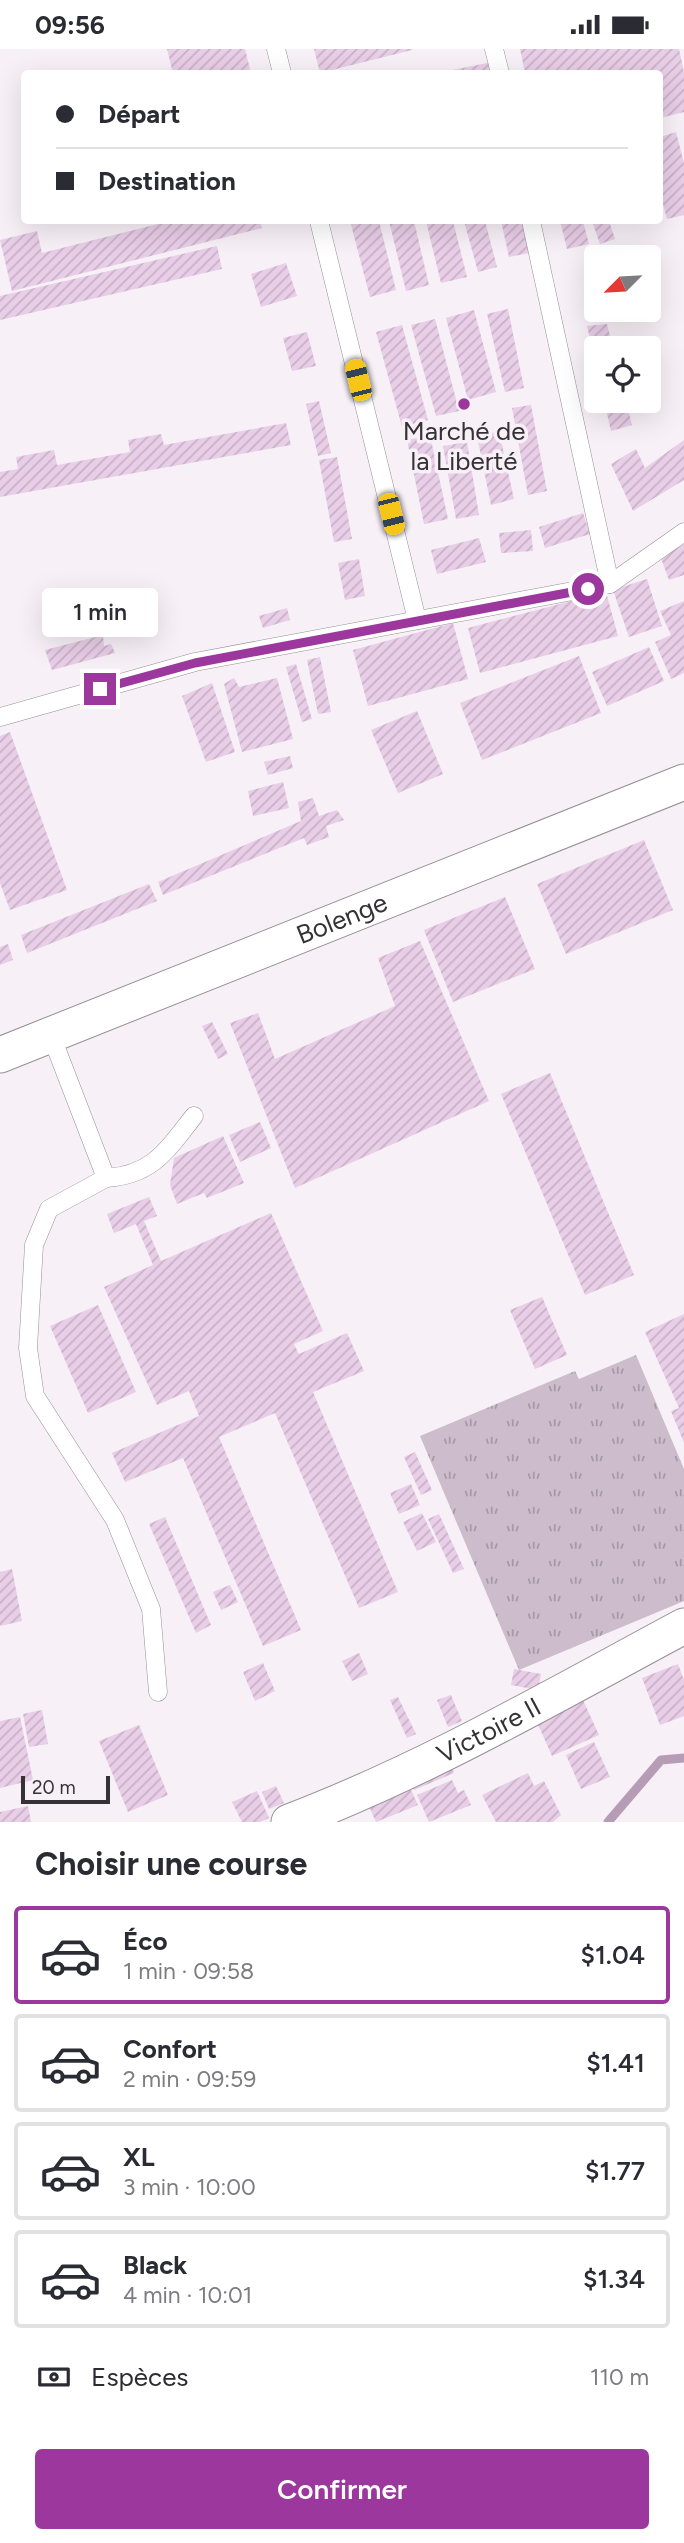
<!DOCTYPE html>
<html lang="fr">
<head>
<meta charset="utf-8">
<style>
	body { margin:0; font-family:Figtree,sans-serif; background:#f7f7f7; color:#2b2b33; height:100vh; display:flex; flex-direction:column; font-size:26px; white-space:nowrap }
	* { box-sizing:border-box; margin:0 }
	p { font-size:23px; color:#7c7c81 }
	.icon { flex:none; width:38px; height:38px; fill:none; stroke:currentColor; stroke-width:2; stroke-linecap:round; stroke-linejoin:round }
	.map { position:relative; height:1773px; overflow:hidden }
	.details { display:flex; flex-direction:column; background:#fff; flex:1 }
	.details>* { flex:none }
	.guide { position:absolute; left:21px; top:21px; width:642px; height:154px; border-radius:7px; box-shadow:0 7px 28px #0002; display:grid; align-content:center; height:154px; padding:0 35px; background:#fff }
	.needle { width:46px; rotate:246deg }
	.fabs { position:absolute; left:584px; top:196px; display:grid; gap:14px }
	.fabs a { display:grid; place-items:center; width:77px; height:77px; border-radius:7px; background:#fff; box-shadow:0 7px 28px #0002; font-size:35px }
	.scale { position:absolute; left:21px; bottom:18px; width:89px; box-sizing:border-box; padding-left:7px; border:4px solid #343234; border-top:0; font-size:19px; line-height:24px; white-space:nowrap; color:#343234; -webkit-text-stroke:5px #f7f0f7; paint-order:stroke }
	.end { position:absolute; width:32px; height:32px; margin:-16px; border:9px solid #9b379d; background:#fff; box-shadow:0 0 0 4px #fff }
	.from { border-radius:50% }
	.bubble { position:absolute; height:49px; border-radius:7px; background:#fff; box-shadow:0 7px 28px #0002; font-size:23px; font-weight:600; line-height:49px; text-align:center }
	.car { position:absolute; width:21px; height:42px; margin:-21px -10px; border-radius:9px; box-shadow:0 0 5px 2px #0007; background:linear-gradient(#f5c518 24%,#345 0 40%,#f5c518 0 76%,#345 0 86%,#f5c518 0) }
	.guide b { display:flex; align-items:center; gap:24px; height:66px; font-size:26px }
	.guide b+b { border-top:2px solid #e1e1e2 }
	.guide i { width:18px; height:18px; background:#2b2b33 }
	ul { padding:0; list-style:none }
	li { display:flex; align-items:center; gap:21px; height:98px; margin:0 14px 10px; padding:0 21px; border:4px solid #e1e1e2; border-radius:7px }
	li div { flex:1 }
	li b { display:block; font-size:26px }
	li em { font-style:normal; font-weight:600 }
	li.on { border-color:#9b379d }
	li>.icon { width:63px; height:63px; stroke-width:1.5 }
	h2 { padding:0 35px; font-size:32px; line-height:84px }
	.pay { display:flex; align-items:center; gap:18px; height:77px; padding:0 35px; font-size:26px }
	.pay p { margin-inline-start:auto }
	.cta { display:flex; gap:14px; margin-top:auto; padding:14px 35px }
	.cta a { flex:1; height:80px; border-radius:7px; background:#9b379d; color:#fff; font-size:28px; font-weight:600; line-height:80px; text-align:center }
	.status { display:flex; justify-content:space-between; align-items:center; height:49px; padding:0 35px; background:#fff; direction:ltr }
	.status svg { height:19px; fill:currentColor }
	.map>svg:first-child { display:block }
</style>
</head>
<body>
<div class="status"><b>09:56</b><svg viewBox="0 0 49 12"><path d="M0 12V9h3v3zM5 12V6h3v6zM10 12V3h3v9zM15 12V0h3v12zM26 1h20v11H26zM47 4h2v5h-2z"/></svg></div>
<div class="map">
<svg width="684" height="1773" viewBox="0 0 684 1773">
	<defs>
		<pattern id="grass-tufts" width="24" height="20" patternUnits="userSpaceOnUse" patternTransform="scale(1.75)"><rect width="24" height="20" fill="#ccbccc"/><path d="M3 7l-1-3M5 7V3M7 7l1-3M15 17l-1-3M17 17v-4M19 17l1-3" fill="none" stroke="#a699a6"/></pattern>
		<pattern id="building-hatch" width="6" height="6" patternUnits="userSpaceOnUse" patternTransform="scale(1.75)"><rect width="6" height="6" fill="#e8cee7"/><path d="M-1 1l2-2M0 6l6-6M5 7l2-2" fill="none" stroke="#c8b1c7"/></pattern>
	</defs>
	<rect width="100%" height="100%" fill="#f7f0f7"/>
	<path fill="url(#grass-tufts)" d="M 636,1306 L 684,1420 L 684,1552 L 519,1621 L 420,1387 L 575,1322 L 579,1330 Z"/>
	<g fill="none" stroke-linecap="round" stroke-linejoin="round">
		<path stroke="#b69cb5" stroke-width="9" d="M 608,1773 L 661,1711 L 684,1709"/>
	</g>
	<g fill="url(#building-hatch)">
		<path d="M 167,0 L 245,0 L 251,24 L 173,24 Z"/>
		<path d="M 314,0 L 412,0 L 412,1 L 320,24 Z"/>
		<path d="M 520,0 L 679,0 L 684,23 L 684,63 L 660,69 L 660,24 L 525,24 Z"/>
		<path d="M 492,13 L 494,24 L 443,24 L 443,23 Z"/>
		<path d="M 676,83 L 684,114 L 684,166 L 667,170 L 660,144 L 660,88 Z"/>
		<path d="M 170,172 L 260,172 L 262,179 L 12,242 L 0,191 L 37,182 L 42,204 Z"/>
		<path d="M 350,172 L 379,172 L 396,241 L 370,248 Z"/>
		<path d="M 389,172 L 414,172 L 429,236 L 406,242 Z"/>
		<path d="M 426,172 L 453,172 L 467,228 L 441,234 Z"/>
		<path d="M 464,172 L 485,172 L 497,218 L 478,223 Z"/>
		<path d="M 501,172 L 522,172 L 529,204 L 509,208 Z"/>
		<path d="M 560,172 L 583,172 L 589,195 L 567,200 Z"/>
		<path d="M 592,172 L 609,172 L 615,190 L 600,195 Z"/>
		<path d="M 217,197 L 222,220 L 0,271 L 0,247 Z"/>
		<path d="M 286,214 L 297,247 L 261,258 L 251,225 Z"/>
		<path d="M 508,260 L 524,339 L 505,343 L 487,265 Z"/>
		<path d="M 474,261 L 496,343 L 468,351 L 446,269 Z"/>
		<path d="M 435,270 L 459,362 L 436,367 L 411,276 Z"/>
		<path d="M 607,275 L 613,299 L 597,299 L 596,315 L 587,277 Z"/>
		<path d="M 402,276 L 428,371 L 402,378 L 376,283 Z"/>
		<path d="M 307,283 L 316,317 L 292,322 L 283,289 Z"/>
		<path d="M 319,352 L 331,404 L 318,407 L 306,355 Z"/>
		<path d="M 604,352 L 626,352 L 632,376 L 611,382 Z"/>
		<path d="M 531,356 L 547,442 L 528,446 L 512,359 Z"/>
		<path d="M 286,374 L 291,396 L 0,448 L 0,423 L 18,420 L 16,408 L 54,401 L 57,416 L 130,403 L 128,391 L 161,385 L 164,396 Z"/>
		<path d="M 499,382 L 514,450 L 491,456 L 477,387 Z"/>
		<path d="M 430,386 L 448,470 L 424,475 L 407,391 Z"/>
		<path d="M 684,391 L 684,431 L 633,462 L 611,415 L 636,400 L 645,419 Z"/>
		<path d="M 467,393 L 479,466 L 456,470 L 443,397 Z"/>
		<path d="M 337,408 L 352,490 L 334,493 L 319,411 Z"/>
		<path d="M 583,464 L 590,485 L 545,499 L 539,478 Z"/>
		<path d="M 531,481 L 533,502 L 501,504 L 499,484 Z"/>
		<path d="M 479,489 L 486,513 L 437,525 L 431,501 Z"/>
		<path d="M 684,495 L 684,526 L 669,531 L 659,504 Z"/>
		<path d="M 359,510 L 365,547 L 345,551 L 338,514 Z"/>
		<path d="M 647,530 L 662,577 L 629,588 L 613,541 Z"/>
		<path d="M 606,543 L 618,587 L 480,624 L 468,579 Z"/>
		<path d="M 684,552 L 684,624 L 671,630 L 655,593 L 671,586 L 660,562 Z"/>
		<path d="M 287,559 L 290,571 L 263,579 L 259,567 Z"/>
		<path d="M 453,574 L 468,630 L 368,657 L 353,601 Z"/>
		<path d="M 103,586 L 104,597 L 111,595 L 115,604 L 52,621 L 45,601 Z"/>
		<path d="M 649,598 L 664,632 L 607,657 L 592,623 Z"/>
		<path d="M 579,607 L 601,664 L 482,711 L 460,654 Z"/>
		<path d="M 320,608 L 331,663 L 318,665 L 307,611 Z"/>
		<path d="M 296,615 L 312,670 L 302,673 L 286,618 Z"/>
		<path d="M 234,629 L 239,638 L 277,629 L 293,690 L 242,703 L 224,635 Z"/>
		<path d="M 212,634 L 235,703 L 206,713 L 182,647 Z"/>
		<path d="M 417,662 L 443,725 L 398,744 L 371,681 Z"/>
		<path d="M 10,683 L 67,841 L 10,861 L 0,834 L 0,687 Z"/>
		<path d="M 290,707 L 293,719 L 268,726 L 264,713 Z"/>
		<path d="M 283,733 L 289,759 L 253,767 L 248,742 Z"/>
		<path d="M 313,749 L 319,767 L 337,761 L 344,771 L 326,777 L 329,788 L 307,796 L 304,789 L 163,846 L 158,833 L 301,772 L 298,753 Z"/>
		<path d="M 644,791 L 673,861 L 566,905 L 537,835 Z"/>
		<path d="M 149,835 L 157,852 L 27,904 L 21,886 Z"/>
		<path d="M 505,848 L 535,920 L 453,953 L 424,881 Z"/>
		<path d="M 420,892 L 489,1052 L 295,1139 L 230,974 L 258,964 L 275,1010 L 395,957 L 378,909 Z"/>
		<path d="M 8,895 L 13,911 L 0,916 L 0,898 Z"/>
		<path d="M 212,973 L 228,1005 L 218,1010 L 202,977 Z"/>
		<path d="M 550,1024 L 634,1226 L 585,1246 L 501,1045 Z"/>
		<path d="M 260,1073 L 271,1099 L 240,1113 L 229,1086 Z"/>
		<path d="M 223,1087 L 244,1134 L 207,1149 L 204,1144 L 177,1155 L 170,1136 L 174,1109 Z"/>
		<path d="M 149,1148 L 157,1167 L 144,1172 L 161,1212 L 271,1164 L 323,1282 L 294,1295 L 299,1305 L 347,1284 L 364,1322 L 313,1343 L 398,1543 L 359,1559 L 275,1364 L 219,1388 L 301,1581 L 263,1597 L 183,1409 L 125,1433 L 112,1404 L 199,1367 L 189,1342 L 157,1356 L 104,1238 L 153,1216 L 136,1175 L 114,1184 L 107,1165 Z"/>
		<path d="M 542,1248 L 567,1306 L 535,1320 L 510,1261 Z"/>
		<path d="M 98,1256 L 136,1343 L 88,1364 L 50,1277 Z"/>
		<path d="M 684,1265 L 684,1394 L 671,1362 L 679,1359 L 645,1283 Z"/>
		<path d="M 415,1403 L 432,1441 L 421,1446 L 404,1408 Z"/>
		<path d="M 411,1435 L 420,1456 L 399,1465 L 390,1444 Z"/>
		<path d="M 422,1464 L 436,1493 L 417,1502 L 403,1473 Z"/>
		<path d="M 439,1465 L 464,1520 L 453,1524 L 428,1470 Z"/>
		<path d="M 165,1468 L 211,1576 L 196,1584 L 149,1475 Z"/>
		<path d="M 12,1520 L 22,1572 L 0,1577 L 0,1523 Z"/>
		<path d="M 230,1536 L 238,1553 L 221,1561 L 213,1543 Z"/>
		<path d="M 359,1604 L 368,1625 L 352,1632 L 342,1612 Z"/>
		<path d="M 263,1614 L 275,1642 L 255,1652 L 243,1623 Z"/>
		<path d="M 678,1615 L 684,1631 L 684,1667 L 660,1676 L 642,1629 Z"/>
		<path d="M 514,1620 L 541,1625 L 538,1641 L 511,1636 Z"/>
		<path d="M 451,1646 L 462,1672 L 448,1678 L 437,1651 Z"/>
		<path d="M 398,1648 L 416,1685 L 407,1689 L 390,1651 Z"/>
		<path d="M 583,1651 L 599,1686 L 552,1707 L 536,1671 Z"/>
		<path d="M 42,1661 L 48,1695 L 29,1698 L 23,1665 Z"/>
		<path d="M 20,1668 L 33,1731 L 0,1739 L 0,1672 Z"/>
		<path d="M 139,1676 L 168,1746 L 128,1763 L 99,1692 Z"/>
		<path d="M 594,1693 L 610,1728 L 581,1740 L 566,1706 Z"/>
		<path d="M 448,1709 L 454,1724 L 414,1741 L 408,1727 Z"/>
		<path d="M 528,1724 L 534,1737 L 544,1732 L 561,1766 L 553,1773 L 496,1773 L 482,1746 Z"/>
		<path d="M 405,1728 L 418,1756 L 376,1773 L 364,1746 Z"/>
		<path d="M 452,1731 L 458,1744 L 464,1741 L 471,1756 L 429,1773 L 417,1746 Z"/>
		<path d="M 276,1737 L 284,1754 L 269,1760 L 262,1743 Z"/>
		<path d="M 257,1742 L 269,1769 L 260,1773 L 242,1773 L 232,1753 Z"/>
		<path d="M 28,1757 L 31,1773 L 0,1773 L 0,1763 Z"/>
	</g>
	<g fill="none" stroke-linecap="round" stroke-linejoin="round">
		<g stroke="#969096" stroke-width="19">
			<g id="service">
				<path d="M 276,0 L 282,24"/>
				<path d="M 494,0 L 500,24"/>
				<path d="M 319,172 L 417,571"/>
				<path d="M 531,172 L 610,535"/>
				<path d="M 0,668 L 195,613 L 610,535 L 684,483"/>
				<path d="M 51,986 L 106,1129 C 153,1126 167,1101 194,1067"/>
				<path d="M 106,1129 L 49,1160 L 34,1196 L 28,1299 L 35,1347 L 115,1471 L 151,1560 L 158,1643"/>
			</g>
		</g>
		<g stroke="#969096" stroke-width="37">
			<g id="minor">
				<path id="s1" d="M 0,1006 L 684,733"/>
				<path id="s2" d="M 289,1773 C 426,1721 555,1646 684,1577"/>
			</g>
		</g>
		<use href="#service" stroke="#fff" stroke-width="18"/>
		<use href="#minor" stroke="#fff" stroke-width="35"/>
	</g>
	<g fill="none" stroke-linecap="round" stroke-linejoin="round">
		<path stroke="#9b379d" stroke-width="9" d="M 100,640 L 195,614 L 588,540"/>
	</g>
	<circle fill="#9b379d" stroke="#f7f0f7" stroke-width="2.5" cx="464" cy="355" r="7"/>
	<g text-anchor="middle" dominant-baseline="central" stroke-width="7" stroke-linejoin="round" paint-order="stroke">
		<g font-size="26" fill="#343234" stroke="#f7f0f7">
			<text x="464" y="382">Marché de<tspan x="464" dy="30">la Liberté</tspan></text>
		</g>
		<g font-size="26" fill="#343234" stroke="#f7f0f7">
			<text stroke="none"><textPath href="#s1" startOffset="368">Bolenge</textPath></text>
			<text stroke="none"><textPath href="#s2" startOffset="220">Victoire II</textPath></text>
		</g>
	</g>
</svg>
<div class="fabs">
<a><svg class="needle" viewBox="-14 -14 28 28"><path d="M0-13l5 13h-10z" fill="#e53935"/><path d="M0 13l5-13h-10z" fill="#7c7c81"/></svg></a>
<a><svg class="icon" aria-label="locate" viewBox="0 0 24 24"><circle cx="12" cy="12" r="6"/><path d="M12 2v4M12 18v4M2 12h4M18 12h4"/></svg></a>
</div>
<div class="scale">20 m</div>
<i class="end from" style="left:588px;top:540px"></i>
<i class="end" style="left:100px;top:640px"></i>
<div class="bubble" style="left:42px;top:539px;width:116px">1 min</div>
<i class="car" style="left:358px;top:331px;rotate:346deg"></i>
<i class="car" style="left:391px;top:465px;rotate:166deg"></i>
<div class="guide">
<b><i class="from"></i>Départ</b>
<b><i></i>Destination</b>
</div>
</div>
<section class="details">
<h2>Choisir une course</h2>
<ul>
<li class="on"><svg class="icon" aria-label="car" viewBox="0 0 24 24"><path d="M5 17H2v-5l4-1 3-4h7l3 4 3 1v5h-3M9 17h6M6 11h13"/><circle cx="7" cy="17" r="2"/><circle cx="17" cy="17" r="2"/></svg><div><b>Éco</b><p>1 min · 09:58</p></div><em>$1.04</em></li>
<li><svg class="icon" aria-label="car" viewBox="0 0 24 24"><path d="M5 17H2v-5l4-1 3-4h7l3 4 3 1v5h-3M9 17h6M6 11h13"/><circle cx="7" cy="17" r="2"/><circle cx="17" cy="17" r="2"/></svg><div><b>Confort</b><p>2 min · 09:59</p></div><em>$1.41</em></li>
<li><svg class="icon" aria-label="car" viewBox="0 0 24 24"><path d="M5 17H2v-5l4-1 3-4h7l3 4 3 1v5h-3M9 17h6M6 11h13"/><circle cx="7" cy="17" r="2"/><circle cx="17" cy="17" r="2"/></svg><div><b>XL</b><p>3 min · 10:00</p></div><em>$1.77</em></li>
<li><svg class="icon" aria-label="car" viewBox="0 0 24 24"><path d="M5 17H2v-5l4-1 3-4h7l3 4 3 1v5h-3M9 17h6M6 11h13"/><circle cx="7" cy="17" r="2"/><circle cx="17" cy="17" r="2"/></svg><div><b>Black</b><p>4 min · 10:01</p></div><em>$1.34</em></li>
</ul>
<div class="pay"><svg class="icon" aria-label="cash" viewBox="0 0 24 24"><path d="M3 7h18v10H3z"/><circle cx="12" cy="12" r="2"/></svg>Espèces<p>110 m</p></div>
<div class="cta"><a>Confirmer</a></div>
</section>
</body>
</html>
